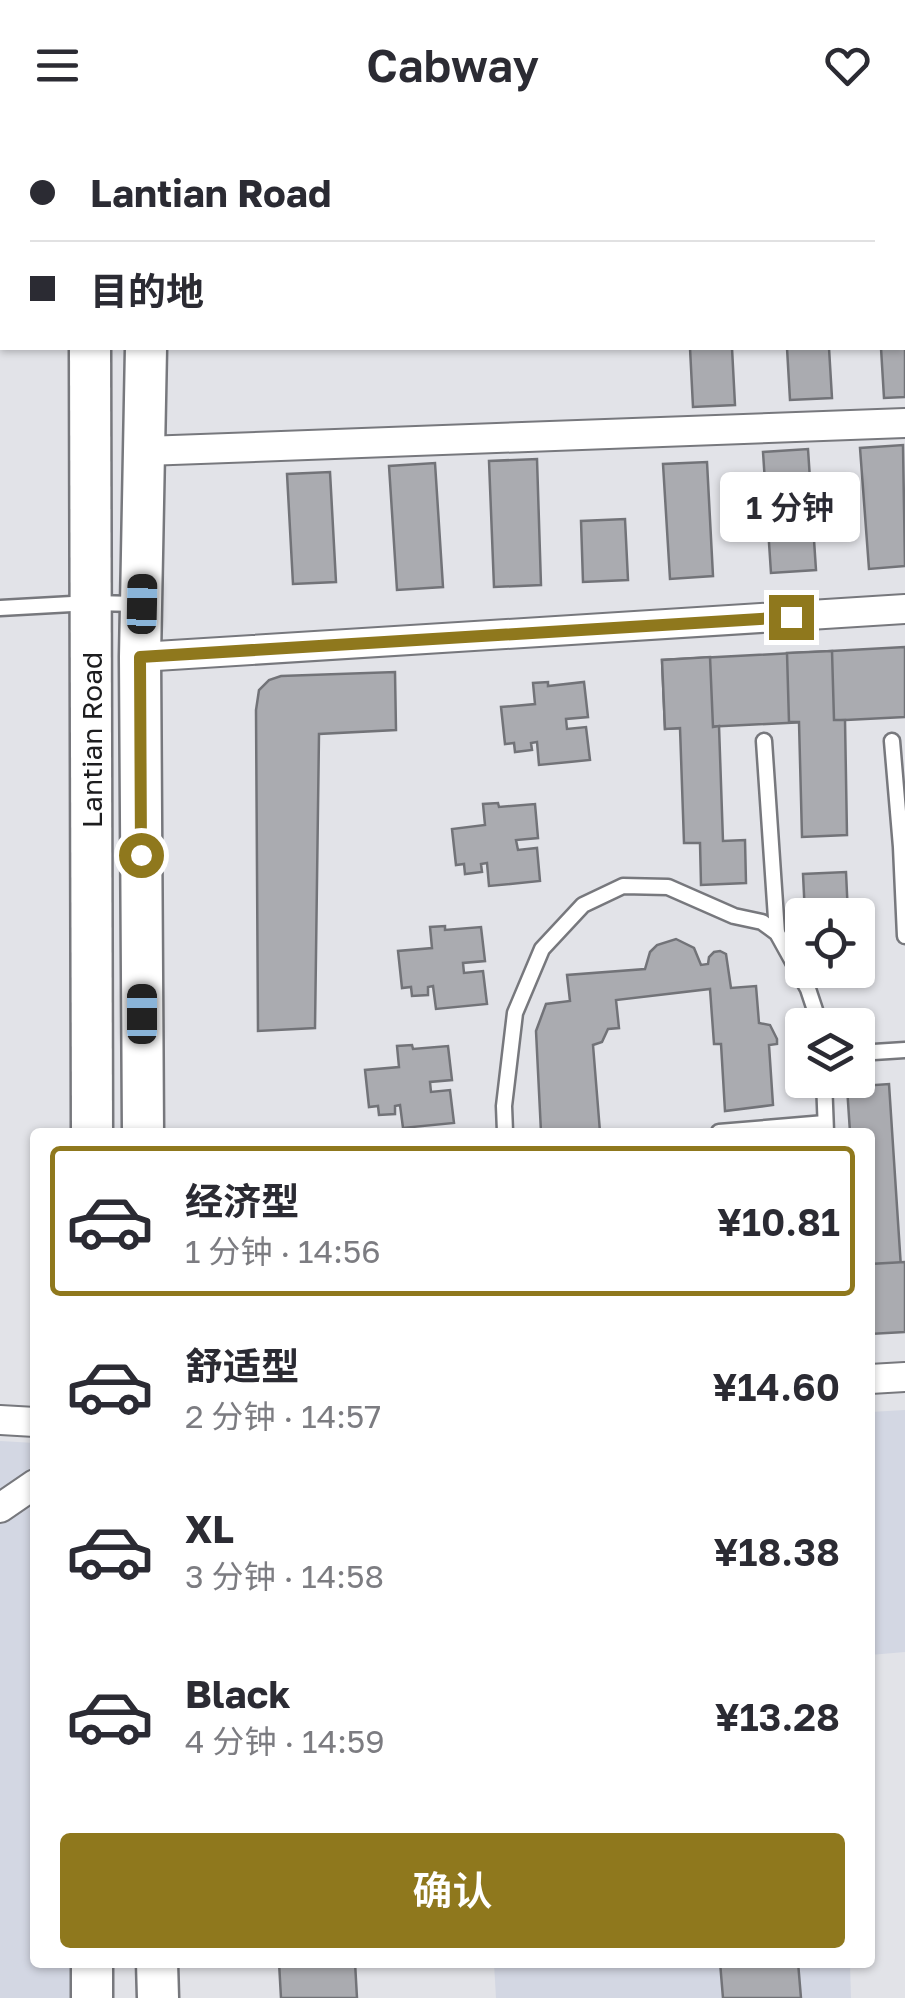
<!DOCTYPE html>
<html lang="zh">
<head>
<meta charset="utf-8">
<style>
	body { margin:0; font-family:"Golos Text","Noto Sans SC",sans-serif; background:#f7f7f7; color:#2b2b33; height:100vh; display:flex; flex-direction:column; font-size:38px; white-space:nowrap }
	* { box-sizing:border-box; margin:0 }
	p { font-size:32px; color:#7c7c81 }
	.icon { flex:none; width:55px; height:55px; fill:none; stroke:currentColor; stroke-width:2; stroke-linecap:round; stroke-linejoin:round }
	.map { position:relative; flex:1; overflow:hidden }
	.details { position:absolute; left:30px; top:998px; width:845px; height:840px; display:flex; flex-direction:column; background:#fff; border-radius:10px; box-shadow:0 2px 8px #0004 }
	.details>* { flex:none }
	.top-card { position:absolute; left:0px; top:0px; width:905px; height:220px; box-shadow:0 2px 8px #0004; display:grid; align-content:center; height:220px; padding:0 30px; background:#fff }
	.fabs { position:absolute; left:785px; top:768px; display:grid; gap:20px }
	.fabs a { display:grid; place-items:center; width:90px; height:90px; border-radius:10px; background:#fff; box-shadow:0 2px 8px #0004; font-size:50px }
	.end { position:absolute; width:45px; height:45px; margin:-22px; border:12px solid #8f781d; background:#fff; box-shadow:0 0 0 5px #fff }
	.from { border-radius:50% }
	.bubble { position:absolute; height:70px; border-radius:10px; background:#fff; box-shadow:0 2px 8px #0004; font-size:32px; font-weight:600; line-height:70px; text-align:center }
	.car { position:absolute; width:30px; height:60px; margin:-30px -15px; border-radius:12px; box-shadow:0 0 8px 2px #0007; background:linear-gradient(#222 24%,#8ab4d8 0 40%,#222 0 76%,#8ab4d8 0 86%,#222 0) }
	.top-card b { display:flex; align-items:center; gap:35px; height:95px; font-size:38px }
	.top-card b+b { border-top:2px solid #e1e1e2 }
	.top-card i { width:25px; height:25px; background:#2b2b33 }
	ul { padding:18px 0 0; list-style:none }
	li { display:flex; align-items:center; gap:30px; height:150px; margin:0 20px 15px; padding:0 10px; border:5px solid transparent; border-radius:10px }
	li div { flex:1 }
	li b { display:block; font-size:38px }
	li em { font-style:normal; font-weight:600 }
	li.current { border-color:#8f781d }
	li>.icon { width:90px; height:90px; stroke-width:1.5 }
	.button { display:flex; gap:20px; margin-top:auto; padding:20px 30px }
	.button a { flex:1; height:115px; border-radius:10px; background:#8f781d; color:#fff; font-size:40px; font-weight:600; line-height:115px; text-align:center }
	header { display:flex; justify-content:space-between; align-items:center; height:130px; padding:0 30px; background:#fff; font-size:45px; font-weight:600 }
	.map>svg:first-child { display:block }
</style>
</head>
<body>
<header><svg class="icon" aria-label="menu" viewBox="0 0 24 24"><path d="M4 6h16M4 12h16M4 18h16"/></svg>Cabway<svg class="icon" aria-label="heart" viewBox="0 0 24 24"><path d="M12 20l-8-8c-3-5 5-10 8-4 3-6 11-1 8 4z"/></svg></header>
<div class="map">
<svg width="905" height="1868" viewBox="0 0 905 1868">
	<rect width="100%" height="100%" fill="#e2e3e8"/>
	<g fill="#d3d7e3">
		<path d="M 905,1280 L 905,1522 L 870,1525 L 870,1282 Z"/>
		<path d="M 0,1311 L 35,1313 L 35,1832 L 72,1833 L 72,1868 L 0,1868 Z"/>
		<path d="M 494,1833 L 850,1833 L 851,1868 L 496,1868 Z"/>
	</g>
	<g fill="#aaabb0" stroke="#727378" stroke-width="2.5">
		<rect x="902" y="21" width="3" height="96"/>
		<path d="M 902,143 L 905,143 L 905,267 L 884,268 L 881,218 L 902,218 Z"/>
		<path d="M 690,218 L 732,218 L 735,275 L 693,277 Z"/>
		<path d="M 787,218 L 829,218 L 832,268 L 790,270 Z"/>
		<path d="M 903,315 L 905,436 L 869,439 L 860,318 Z"/>
		<path d="M 808,319 L 816,440 L 771,443 L 763,322 Z"/>
		<path d="M 537,329 L 541,455 L 494,457 L 489,331 Z"/>
		<path d="M 707,332 L 713,446 L 670,449 L 663,334 Z"/>
		<path d="M 435,333 L 443,457 L 397,460 L 389,336 Z"/>
		<path d="M 330,342 L 336,452 L 293,454 L 287,344 Z"/>
		<path d="M 625,389 L 628,450 L 583,452 L 581,391 Z"/>
		<path d="M 905,517 L 905,587 L 665,599 L 662,530 Z"/>
		<path d="M 832,521 L 834,590 L 845,590 L 847,705 L 802,707 L 799,592 L 789,592 L 787,523 Z"/>
		<path d="M 710,527 L 713,597 L 719,596 L 723,711 L 745,710 L 746,753 L 701,755 L 700,713 L 684,713 L 680,598 L 665,599 L 662,530 Z"/>
		<path d="M 395,542 L 396,600 L 319,604 L 315,898 L 258,901 L 256,580 L 259,560 L 269,550 L 281,546 Z"/>
		<path d="M 548,552 L 548,556 L 584,552 L 588,587 L 566,589 L 567,599 L 586,597 L 590,630 L 539,635 L 537,612 L 531,613 L 532,620 L 515,622 L 514,613 L 505,614 L 501,577 L 535,574 L 533,553 Z"/>
		<path d="M 498,673 L 499,677 L 535,674 L 538,708 L 516,710 L 518,720 L 537,718 L 540,751 L 489,756 L 487,733 L 481,734 L 482,742 L 465,744 L 464,734 L 456,735 L 452,699 L 485,695 L 483,674 Z"/>
		<path d="M 846,742 L 848,785 L 805,785 L 803,744 Z"/>
		<path d="M 445,796 L 445,800 L 481,797 L 485,831 L 463,833 L 464,843 L 483,841 L 487,874 L 436,879 L 433,856 L 428,857 L 428,865 L 412,866 L 411,857 L 402,858 L 398,821 L 432,818 L 430,797 Z"/>
		<path d="M 676,809 L 694,818 L 701,835 L 708,834 L 709,827 L 714,822 L 720,821 L 726,824 L 731,858 L 756,856 L 759,893 L 770,895 L 777,909 L 777,914 L 769,915 L 773,975 L 725,981 L 721,914 L 714,914 L 710,859 L 616,870 L 619,898 L 608,899 L 602,912 L 593,915 L 600,1002 L 541,1002 L 536,901 L 546,874 L 570,871 L 567,845 L 645,839 L 650,822 L 657,815 Z"/>
		<path d="M 412,915 L 413,919 L 448,916 L 452,950 L 430,952 L 431,962 L 450,960 L 454,993 L 403,998 L 400,975 L 395,976 L 395,984 L 379,985 L 378,976 L 369,977 L 365,940 L 399,937 L 397,916 Z"/>
		<path d="M 889,954 L 905,1199 L 870,1201 L 870,1002 L 850,1002 L 847,957 Z"/>
		<path d="M 905,1132 L 905,1202 L 870,1204 L 870,1134 Z"/>
		<path d="M 279,1832 L 355,1832 L 357,1868 L 281,1868 Z"/>
		<path d="M 720,1832 L 798,1832 L 801,1868 L 723,1868 Z"/>
	</g>
	<g fill="none" stroke-linecap="round" stroke-linejoin="round">
		<g stroke="#77787d" stroke-width="19">
			<g id="lane">
				<path d="M 0,478 L 90,473 L 139,474"/>
				<path d="M 764,611 L 777,803"/>
				<path d="M 892,611 L 901,717 L 905,806"/>
				<path d="M 858,923 L 905,920"/>
				<path d="M 824,950 L 826,1002"/>
				<path d="M 505,1002 L 504,976 L 515,883 L 542,819 L 583,775 L 623,756 L 668,757 L 734,786 L 762,792 L 777,803 L 808,859 L 820,895"/>
				<path d="M 719,1002 L 825,993"/>
			</g>
		</g>
		<g stroke="#77787d" stroke-width="32">
			<g id="street">
				<path d="M 145,321 L 905,293"/>
				<path d="M 140,527 L 905,479"/>
				<path d="M 870,1249 L 905,1247"/>
				<path d="M 0,1290 L 35,1292"/>
				<path d="M 0,1378 L 35,1354"/>
			</g>
		</g>
		<g stroke="#77787d" stroke-width="45">
			<g id="secondary">
				<path d="M 86,0 L 87,2"/>
				<path d="M 149,0 L 149,2"/>
				<path d="M 90,218 L 92,1002"/>
				<path d="M 143,1002 L 140,527 L 146,218"/>
				<path d="M 157,1832 L 158,1868"/>
				<path d="M 92,1868 L 92,1832"/>
			</g>
		</g>
		<use href="#lane" stroke="#fff" stroke-width="14"/>
		<use href="#street" stroke="#fff" stroke-width="28"/>
		<use href="#secondary" stroke="#fff" stroke-width="40"/>
	</g>
	<g fill="none" stroke-linecap="round" stroke-linejoin="round">
		<path stroke="#8f781d" stroke-width="12" d="M 141,725 L 140,527 L 791,487"/>
	</g>
	<g text-anchor="middle" dominant-baseline="central" stroke-width="8" stroke-linejoin="round" paint-order="stroke">
		<g font-size="28" fill="#1d1d1f" stroke="#fff">
			<text transform="translate(91 610) rotate(-90)">Lantian Road</text>
		</g>
	</g>
</svg>
<div class="fabs">
<a><svg class="icon" aria-label="locate" viewBox="0 0 24 24"><circle cx="12" cy="12" r="6"/><path d="M12 2v4M12 18v4M2 12h4M18 12h4"/></svg></a>
<a><svg class="icon" aria-label="layers" viewBox="0 0 24 24"><path d="M12 4l9 5-9 5-9-5zM3 14l9 5 9-5"/></svg></a>
</div>
<i class="end from" style="left:141px;top:725px"></i>
<i class="end" style="left:791px;top:487px"></i>
<div class="bubble" style="left:720px;top:342px;width:140px">1 分钟</div>
<i class="car" style="left:142px;top:474px;rotate:1deg"></i>
<i class="car" style="left:142px;top:884px;rotate:0deg"></i>
<div class="top-card">
<b><i class="from"></i>Lantian Road</b>
<b><i></i>目的地</b>
</div>
<section class="details">
<ul>
<li class="current"><svg class="icon" aria-label="car" viewBox="0 0 24 24"><path d="M5 17H2v-5l4-1 3-4h7l3 4 3 1v5h-3M9 17h6M6 11h13"/><circle cx="7" cy="17" r="2"/><circle cx="17" cy="17" r="2"/></svg><div><b>经济型</b><p>1 分钟 · 14:56</p></div><em>¥10.81</em></li>
<li><svg class="icon" aria-label="car" viewBox="0 0 24 24"><path d="M5 17H2v-5l4-1 3-4h7l3 4 3 1v5h-3M9 17h6M6 11h13"/><circle cx="7" cy="17" r="2"/><circle cx="17" cy="17" r="2"/></svg><div><b>舒适型</b><p>2 分钟 · 14:57</p></div><em>¥14.60</em></li>
<li><svg class="icon" aria-label="car" viewBox="0 0 24 24"><path d="M5 17H2v-5l4-1 3-4h7l3 4 3 1v5h-3M9 17h6M6 11h13"/><circle cx="7" cy="17" r="2"/><circle cx="17" cy="17" r="2"/></svg><div><b>XL</b><p>3 分钟 · 14:58</p></div><em>¥18.38</em></li>
<li><svg class="icon" aria-label="car" viewBox="0 0 24 24"><path d="M5 17H2v-5l4-1 3-4h7l3 4 3 1v5h-3M9 17h6M6 11h13"/><circle cx="7" cy="17" r="2"/><circle cx="17" cy="17" r="2"/></svg><div><b>Black</b><p>4 分钟 · 14:59</p></div><em>¥13.28</em></li>
</ul>
<div class="button"><a>确认</a></div>
</section>
</div>
</body>
</html>
